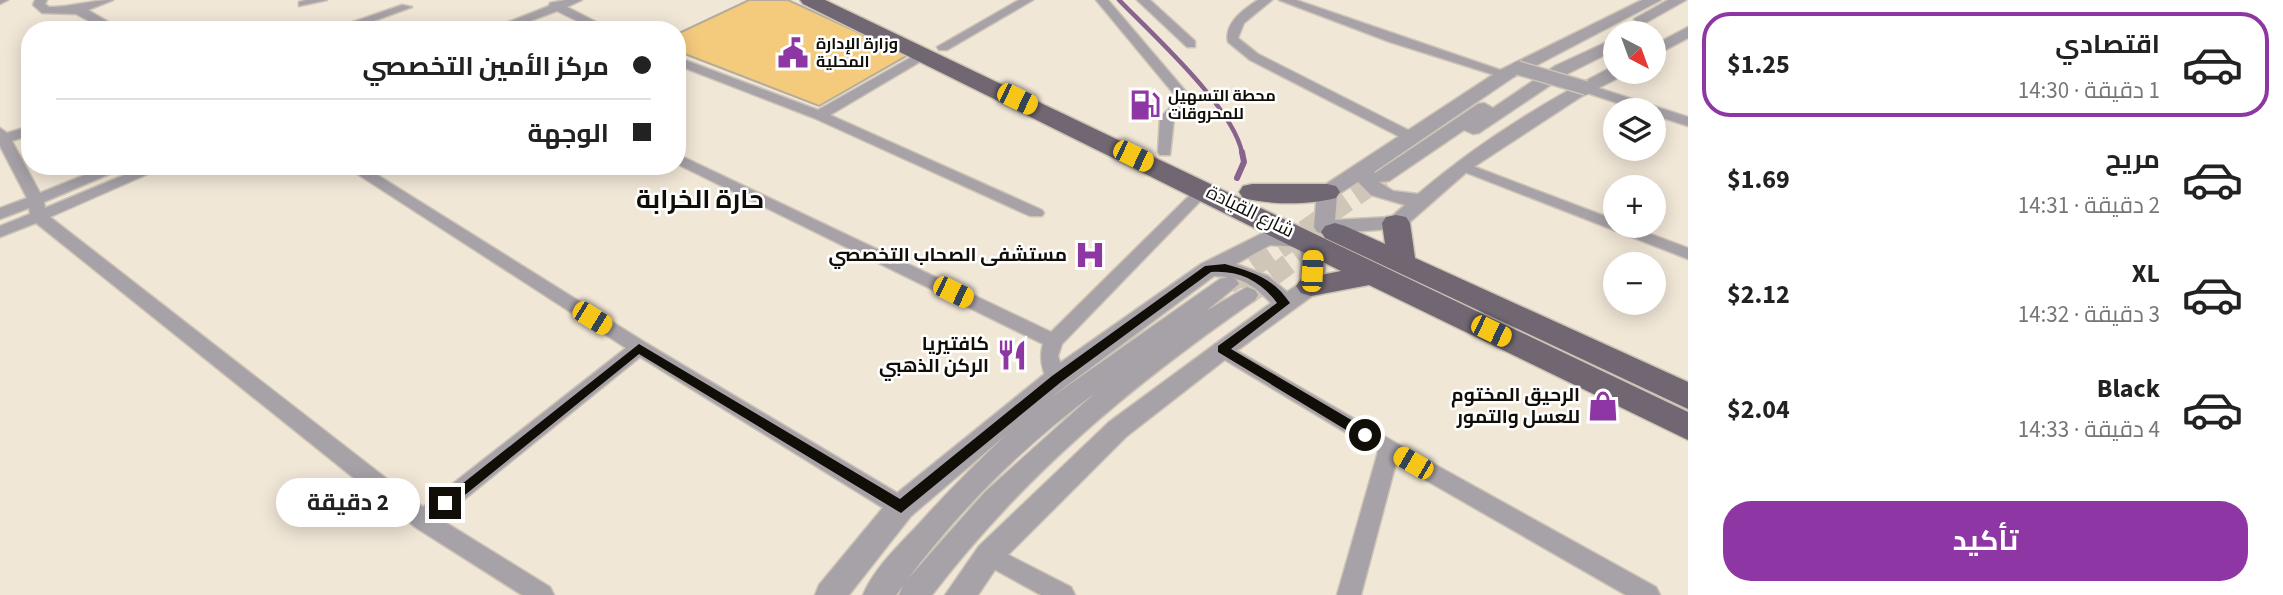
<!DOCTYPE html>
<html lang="ar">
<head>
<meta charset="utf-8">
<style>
	body { margin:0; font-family:"Source Sans 3",Cairo,sans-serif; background:#f6f6f6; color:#222; direction:rtl; height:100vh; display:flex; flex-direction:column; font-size:26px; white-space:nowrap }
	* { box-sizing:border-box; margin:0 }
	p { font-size:23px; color:#767676 }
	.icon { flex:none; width:38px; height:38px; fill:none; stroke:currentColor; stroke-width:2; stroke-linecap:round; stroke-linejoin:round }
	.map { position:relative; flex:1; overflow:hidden; direction:ltr }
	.sheet { display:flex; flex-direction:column; background:#fff; width:595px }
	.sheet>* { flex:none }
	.hud { position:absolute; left:21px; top:21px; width:665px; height:154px; border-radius:28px; box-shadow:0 4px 18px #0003; direction:rtl; display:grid; align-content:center; height:154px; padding:0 35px; background:#fff }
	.needle { width:46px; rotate:139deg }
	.controls { position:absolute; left:1603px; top:21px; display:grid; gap:14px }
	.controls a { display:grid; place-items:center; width:63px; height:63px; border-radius:50%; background:#fff; box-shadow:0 4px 18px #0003; font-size:35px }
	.end { position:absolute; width:32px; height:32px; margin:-16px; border:9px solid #110e08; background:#fff; box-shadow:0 0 0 4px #fff }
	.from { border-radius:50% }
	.bubble { position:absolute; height:49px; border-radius:24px; background:#fff; box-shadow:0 4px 18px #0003; font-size:23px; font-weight:700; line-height:49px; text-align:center; direction:rtl }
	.car { position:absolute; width:21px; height:42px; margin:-21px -10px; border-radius:9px; box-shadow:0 0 5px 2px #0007; background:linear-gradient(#f5c518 24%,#345 0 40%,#f5c518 0 76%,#345 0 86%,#f5c518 0) }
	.hud b { display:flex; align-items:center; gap:24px; height:66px; font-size:26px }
	.hud b+b { border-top:2px solid #e0e0e0 }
	.hud i { width:18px; height:18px; background:#222 }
	ul { padding:12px 0 0; list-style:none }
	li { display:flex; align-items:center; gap:21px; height:105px; margin:0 14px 10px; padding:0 21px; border:4px solid transparent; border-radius:28px }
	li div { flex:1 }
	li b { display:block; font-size:26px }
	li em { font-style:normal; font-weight:700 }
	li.active { border-color:#8e36a3 }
	li>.icon { width:63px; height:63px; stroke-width:1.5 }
	.primary-button { display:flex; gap:14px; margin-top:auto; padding:14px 35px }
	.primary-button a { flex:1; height:80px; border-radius:28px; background:#8e36a3; color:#fff; font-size:28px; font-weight:700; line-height:80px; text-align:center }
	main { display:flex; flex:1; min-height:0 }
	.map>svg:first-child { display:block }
</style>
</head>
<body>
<main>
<section class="sheet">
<ul>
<li class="active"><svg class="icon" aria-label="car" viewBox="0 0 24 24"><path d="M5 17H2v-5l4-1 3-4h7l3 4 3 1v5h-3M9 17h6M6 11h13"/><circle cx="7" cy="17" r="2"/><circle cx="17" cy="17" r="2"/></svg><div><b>اقتصادي</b><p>1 دقيقة · 14:30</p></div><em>$1.25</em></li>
<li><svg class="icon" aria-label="car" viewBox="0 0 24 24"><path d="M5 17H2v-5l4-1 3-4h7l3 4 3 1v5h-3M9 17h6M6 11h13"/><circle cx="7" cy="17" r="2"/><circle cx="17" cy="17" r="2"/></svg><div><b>مريح</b><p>2 دقيقة · 14:31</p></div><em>$1.69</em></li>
<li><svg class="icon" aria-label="car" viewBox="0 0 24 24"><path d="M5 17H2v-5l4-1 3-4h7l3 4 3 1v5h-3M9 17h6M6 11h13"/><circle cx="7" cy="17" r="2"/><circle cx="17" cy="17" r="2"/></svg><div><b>XL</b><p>3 دقيقة · 14:32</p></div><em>$2.12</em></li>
<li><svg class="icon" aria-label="car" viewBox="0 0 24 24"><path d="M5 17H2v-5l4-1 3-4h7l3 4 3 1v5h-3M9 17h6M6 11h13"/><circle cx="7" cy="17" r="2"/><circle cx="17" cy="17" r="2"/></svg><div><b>Black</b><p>4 دقيقة · 14:33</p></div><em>$2.04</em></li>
</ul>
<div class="primary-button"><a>تأكيد</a></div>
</section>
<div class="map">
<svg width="1688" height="595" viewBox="0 0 1688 595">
	<rect width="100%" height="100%" fill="#f1e7d7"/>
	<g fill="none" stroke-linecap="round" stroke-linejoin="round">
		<path stroke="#87638e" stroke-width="4.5" d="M 1119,0 C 1152,34 1234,108 1242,153"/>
		<path stroke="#87638e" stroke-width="6" d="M 1237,178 L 1244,162 L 1242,152"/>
	</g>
	<path fill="#f4ca7d" stroke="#b5ac9c" stroke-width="2" d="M 749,0 L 788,0 L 908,55 L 819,106 L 677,51 L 677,34 Z"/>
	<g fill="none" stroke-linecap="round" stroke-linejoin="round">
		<g stroke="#cfc6b8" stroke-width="21" stroke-dasharray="21 10" stroke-linecap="butt">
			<path d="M 1228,284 L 1382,177"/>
			<path d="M 1247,295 L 1326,236"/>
		</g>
		<g stroke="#cdc4b6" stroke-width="3">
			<g id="minor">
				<path d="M 0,0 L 8,0 L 0,4 Z"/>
				<path d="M 35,0 L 47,0 L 45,4 L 49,7 C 72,7 91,0 113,0 L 88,10 L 122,30 L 106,30 L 76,14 L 42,13 L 33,5 Z"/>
				<path d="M 306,0 L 327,0 L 299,6 L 299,2 Z"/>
				<path d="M 565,0 L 582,0 L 567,7 L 612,30 L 596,30 L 557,11 L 506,30 L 488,30 L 549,6 L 550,3 Z"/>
				<path d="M 1019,0 L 1033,0 L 947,50 L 939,50 L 937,47 Z"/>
				<path d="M 1096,0 L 1108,0 L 1194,101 L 1174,118 L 1170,155 L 1160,155 L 1158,152 L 1160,117 L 1179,100 Z"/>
				<path d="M 1137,0 L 1150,0 L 1195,41 L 1195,47 L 1187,47 Z"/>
				<path d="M 1258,0 L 1272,0 L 1244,23 L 1238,38 L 1258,54 L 1416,134 L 1416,140 L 1406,140 L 1250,60 L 1228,42 C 1224,23 1244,9 1258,0 Z"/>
				<path d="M 1279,0 L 1296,0 L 1512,74 L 1511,77 L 1501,77 L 1390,42 Z"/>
				<path d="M 402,5 L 412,7 L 349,30 L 330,30 Z"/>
				<path d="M 924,50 L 928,51 L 928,57 L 830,115 L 1042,210 L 1044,213 L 1042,216 L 1030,216 L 814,118 L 677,65 L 677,57 L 818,110 Z"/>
				<path d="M 1586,84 L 1688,117 L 1688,126 L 1654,115 L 1654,110 L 1639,110 L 1581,91 L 1581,85 Z"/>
				<path d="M 30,126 L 30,135 L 12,141 L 40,193 L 107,166 L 128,166 L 44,202 L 45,208 L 146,166 L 166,166 L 50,217 L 423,507 L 626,348 L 345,166 L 363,166 L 646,343 L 909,500 L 912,507 L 909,514 L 901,516 L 893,514 L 640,357 L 440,519 L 550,587 L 554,595 L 522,595 L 415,527 L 36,223 L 0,237 L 0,226 L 30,214 L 29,208 L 0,219 L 0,208 L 27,198 L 0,146 L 0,128 L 7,133 Z"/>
				<path d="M 677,154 L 1051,332 L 1198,187 L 1208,187 L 1211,190 L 1062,344 L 1058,356 L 1066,379 L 1063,384 L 1049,384 C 1042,371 1039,358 1043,344 L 677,164 Z"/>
				<path d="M 1462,162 L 1615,220 L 1615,226 L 1629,226 L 1688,248 L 1688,259 L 1457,169 L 1455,166 Z"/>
				<path d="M 1222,342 L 1396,443 L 1656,587 L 1660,595 L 1626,595 L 1396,463 L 1361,595 L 1337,595 L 1378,452 L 1215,354 L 1213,349 L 1215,344 Z"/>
				<path d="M 989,545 L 1071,587 L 1075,595 L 1041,595 L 981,562 L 978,555 L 981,548 Z"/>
			</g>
		</g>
		<g stroke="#cdc4b6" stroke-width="3">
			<g id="tertiary">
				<path d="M 1642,0 L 1661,0 L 1512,78 L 1374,172 L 1375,173 L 1478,104 L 1484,103 L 1493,108 L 1555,66 L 1609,41 L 1615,39 L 1615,50 L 1567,74 L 1479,133 L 1473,134 L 1464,130 L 1389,181 L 1379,182 L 1393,191 L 1418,194 C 1476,144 1542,103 1610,68 L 1615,67 L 1615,72 L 1624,72 L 1622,76 L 1579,98 L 1469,170 L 1403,228 L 1324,234 L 1317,232 L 1314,227 L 1317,192 L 1320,188 L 1500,70 ZM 1358,182 L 1371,195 L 1405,205 L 1391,217 L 1335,220 L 1337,195 Z"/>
				<path d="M 1668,0 L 1686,0 L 1647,22 L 1637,22 L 1634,19 Z"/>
				<path d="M 1688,27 L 1688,38 L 1654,56 L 1654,45 Z"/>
				<path d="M 1267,231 L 1316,236 C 1325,250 1328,277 1319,291 L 1231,355 L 1127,436 L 999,564 L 978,595 L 945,595 L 979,546 L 1109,422 L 1271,303 C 1259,290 1246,280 1229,277 L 1236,279 L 1239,284 L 1206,311 L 1247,287 L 1255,290 L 1258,295 L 1255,300 C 1131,386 1025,474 932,595 L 899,595 L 903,586 L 896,595 L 863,595 C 874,569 897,547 916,527 C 945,495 975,464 1007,434 L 911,516 L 849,595 L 815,595 L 819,585 L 891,498 L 1047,372 L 1201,264 ZM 1270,245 L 1299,247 L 1302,257 L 1300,283 L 1287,292 L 1268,276 L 1236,264 ZM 1214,276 L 1228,277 L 1220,279 L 1046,401 ZM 1095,393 L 985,492 L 907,580 C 959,510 1024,445 1095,393 Z"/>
			</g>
		</g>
		<g stroke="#cdc4b6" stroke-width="3">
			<g id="primary">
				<path d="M 800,0 L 825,0 L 1688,412 L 1688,440 L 1369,285 L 1311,296 L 1301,293 L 1296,286 L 1301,279 L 1341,271 L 803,4 Z"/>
				<path d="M 1252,184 L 1327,184 L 1336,186 L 1340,192 L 1336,198 C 1308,205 1271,205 1243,198 L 1239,192 L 1243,186 Z"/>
				<path d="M 1396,215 L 1406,217 L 1410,223 L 1415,258 L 1688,382 L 1688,409 L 1325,238 L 1321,232 L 1325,226 L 1335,223 L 1345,226 L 1385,244 L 1382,223 L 1386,217 Z"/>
			</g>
		</g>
		<use href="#minor" fill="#a7a1a8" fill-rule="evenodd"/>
		<use href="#tertiary" fill="#a7a1a8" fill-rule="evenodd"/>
		<use href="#primary" fill="#706772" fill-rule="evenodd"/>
		<g stroke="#cdc4b6" stroke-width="16" stroke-linecap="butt">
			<path id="minor-bridge" d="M 1518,68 L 1586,88"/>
		</g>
		<use href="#minor-bridge" stroke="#a7a1a8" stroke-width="13"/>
	</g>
	<path fill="#110e08" d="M 1225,264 C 1253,272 1273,278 1290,303 L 1231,349 L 1370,431 L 1370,439 L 1361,439 L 1218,352 L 1218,346 L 1277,303 C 1261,281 1239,270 1211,272 L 1061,382 L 901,513 L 639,354 L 450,507 L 440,507 L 438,503 L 639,344 L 900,499 L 1052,376 L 1205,266 Z"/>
	<defs>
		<g id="civic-bare" transform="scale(2.415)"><path d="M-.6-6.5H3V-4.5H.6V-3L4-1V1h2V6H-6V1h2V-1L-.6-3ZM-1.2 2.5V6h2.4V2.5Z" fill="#8e36a3" stroke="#fff" stroke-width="2.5" paint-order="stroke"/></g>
		<g id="fuel-bare" transform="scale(2.415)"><path d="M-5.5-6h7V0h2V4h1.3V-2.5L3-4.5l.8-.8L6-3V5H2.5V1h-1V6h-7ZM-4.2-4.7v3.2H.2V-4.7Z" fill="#8e36a3" stroke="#fff" stroke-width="2.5" paint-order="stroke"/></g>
		<g id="hospital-bare" transform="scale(2.415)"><path d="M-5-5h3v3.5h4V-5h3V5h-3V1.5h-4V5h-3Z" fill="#8e36a3" stroke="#fff" stroke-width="2.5" paint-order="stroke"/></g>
		<g id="restaurant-bare" transform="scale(2.415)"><path d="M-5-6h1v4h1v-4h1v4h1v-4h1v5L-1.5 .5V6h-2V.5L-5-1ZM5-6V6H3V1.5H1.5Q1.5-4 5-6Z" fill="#8e36a3" stroke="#fff" stroke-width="2.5" paint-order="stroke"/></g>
		<g id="shop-bare" transform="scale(2.415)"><path d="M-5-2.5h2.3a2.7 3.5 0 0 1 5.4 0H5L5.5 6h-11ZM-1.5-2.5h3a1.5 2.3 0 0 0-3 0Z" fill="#8e36a3" stroke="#fff" stroke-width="2.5" paint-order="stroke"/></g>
	</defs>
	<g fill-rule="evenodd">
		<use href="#civic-bare" x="793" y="53"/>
		<use href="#fuel-bare" x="1145" y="105"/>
		<use href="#hospital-bare" x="1090" y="255"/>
		<use href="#restaurant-bare" x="1012" y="355"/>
		<use href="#shop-bare" x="1603" y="406"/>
	</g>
	<g text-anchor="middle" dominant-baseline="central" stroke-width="5" stroke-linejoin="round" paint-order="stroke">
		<g font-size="16" font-weight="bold" fill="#110e08" stroke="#fff" text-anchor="start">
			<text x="816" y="44">وزارة الإدارة<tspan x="816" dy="18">المحلية</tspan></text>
			<text x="1168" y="96">محطة التسهيل<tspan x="1168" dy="18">للمحروقات</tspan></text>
		</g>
		<g font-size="19" fill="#110e08" stroke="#fff">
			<text transform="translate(1250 212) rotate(26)">شارع القيادة</text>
		</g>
		<g font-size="19" font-weight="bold" fill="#110e08" stroke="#fff" text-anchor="end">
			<text x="1067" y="255">مستشفى الصحاب التخصصي</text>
			<text x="989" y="344">كافتيريا<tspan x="989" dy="22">الركن الذهبي</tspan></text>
			<text x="1580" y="395">الرحيق المختوم<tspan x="1580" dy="22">للعسل والتمور</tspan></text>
		</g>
		<g font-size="26" font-weight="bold" fill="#110e08" stroke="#fff">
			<text x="700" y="199">حارة الخرابة</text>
		</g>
	</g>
</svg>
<div class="controls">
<a><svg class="needle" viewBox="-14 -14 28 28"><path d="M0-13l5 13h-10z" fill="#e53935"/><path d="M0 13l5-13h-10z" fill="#767676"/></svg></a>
<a><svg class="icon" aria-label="layers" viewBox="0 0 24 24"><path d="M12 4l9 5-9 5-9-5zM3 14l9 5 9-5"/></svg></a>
<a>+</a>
<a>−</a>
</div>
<i class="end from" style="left:1365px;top:435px"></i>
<i class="end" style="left:445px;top:503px"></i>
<div class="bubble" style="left:276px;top:478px;width:144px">2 دقيقة</div>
<i class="car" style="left:1017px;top:99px;rotate:116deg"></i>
<i class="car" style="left:1133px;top:156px;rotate:116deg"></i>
<i class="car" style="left:1312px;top:271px;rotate:3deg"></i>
<i class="car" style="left:953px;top:292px;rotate:116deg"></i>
<i class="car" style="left:592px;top:318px;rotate:122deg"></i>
<i class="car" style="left:1491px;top:331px;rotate:116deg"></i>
<i class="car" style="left:1413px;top:463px;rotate:300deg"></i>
<div class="hud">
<b><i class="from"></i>مركز الأمين التخصصي</b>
<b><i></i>الوجهة</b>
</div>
</div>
</main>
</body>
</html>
